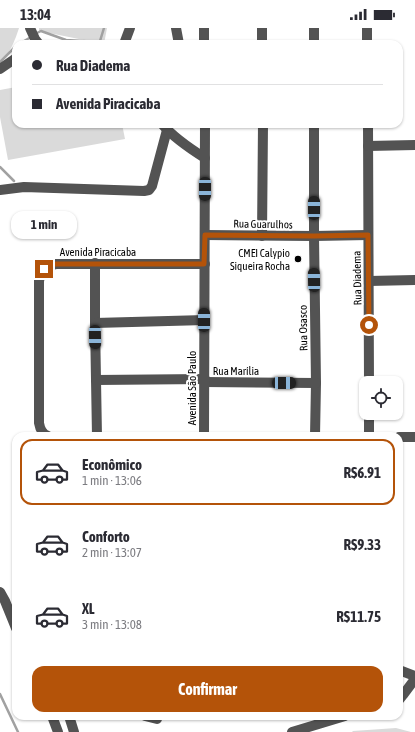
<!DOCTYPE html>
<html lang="pt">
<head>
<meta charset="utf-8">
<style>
	body { margin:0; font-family:"Asap Condensed",sans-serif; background:#f2f2f3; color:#2b2b33; height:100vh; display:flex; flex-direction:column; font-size:15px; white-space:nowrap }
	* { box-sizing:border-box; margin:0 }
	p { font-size:13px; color:#7c7c81 }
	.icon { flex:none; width:22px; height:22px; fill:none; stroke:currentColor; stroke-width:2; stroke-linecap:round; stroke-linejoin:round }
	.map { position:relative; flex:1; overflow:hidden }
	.details { position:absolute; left:12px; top:404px; width:391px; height:288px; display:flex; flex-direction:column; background:#fff; border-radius:12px; box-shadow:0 1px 3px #0004 }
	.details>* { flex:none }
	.top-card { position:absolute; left:12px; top:12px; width:391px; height:88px; border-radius:12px; box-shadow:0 1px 3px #0004; display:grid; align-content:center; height:88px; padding:0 20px; background:#fff }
	.buttons { position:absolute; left:359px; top:348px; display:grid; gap:8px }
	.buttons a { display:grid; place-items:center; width:44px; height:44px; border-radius:8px; background:#fff; box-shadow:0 1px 3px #0004; font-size:20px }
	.end { position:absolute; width:18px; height:18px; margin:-9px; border:5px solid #b45309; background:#fff; box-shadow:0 0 0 2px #fff }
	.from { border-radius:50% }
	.bubble { position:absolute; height:28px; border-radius:12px; background:#fff; box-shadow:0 1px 3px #0004; font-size:13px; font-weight:700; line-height:28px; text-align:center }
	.car { position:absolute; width:12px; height:24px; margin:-12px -6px; border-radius:5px; box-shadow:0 0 3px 1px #0007; background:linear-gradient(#222 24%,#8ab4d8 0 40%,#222 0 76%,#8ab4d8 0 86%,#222 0) }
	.top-card b { display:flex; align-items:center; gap:14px; height:38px; font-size:15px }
	.top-card b+b { border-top:1px solid #e1e1e2 }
	.top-card i { width:10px; height:10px; background:#2b2b33 }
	ul { padding:7px 0 0; list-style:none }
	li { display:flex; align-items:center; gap:12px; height:66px; margin:0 8px 6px; padding:0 12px; border:2px solid transparent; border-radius:12px }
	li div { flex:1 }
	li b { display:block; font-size:15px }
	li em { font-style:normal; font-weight:700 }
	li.on { border-color:#b45309 }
	li>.icon { width:36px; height:36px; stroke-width:1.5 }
	.button { display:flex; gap:8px; margin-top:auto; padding:8px 20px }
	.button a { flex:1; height:46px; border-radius:12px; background:#b45309; color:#fff; font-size:16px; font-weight:700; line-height:46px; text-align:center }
	.status { display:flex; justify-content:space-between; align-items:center; height:28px; padding:0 20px; background:#fff; direction:ltr }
	.status svg { height:11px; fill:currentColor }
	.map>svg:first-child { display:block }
</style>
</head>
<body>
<div class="status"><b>13:04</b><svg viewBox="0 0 49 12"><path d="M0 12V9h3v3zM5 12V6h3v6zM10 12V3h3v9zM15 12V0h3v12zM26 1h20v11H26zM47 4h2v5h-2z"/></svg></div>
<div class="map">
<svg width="415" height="704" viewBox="0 0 415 704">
	<rect width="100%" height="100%" fill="#fff"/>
	<g fill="#dadada">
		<path d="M 0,0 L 19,0 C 15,13 9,26 0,36 Z"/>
		<path d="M 39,0 L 107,0 L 104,16 L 39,3 Z"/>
		<path d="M 16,59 L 16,96 L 122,96 L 125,111 L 8,132 L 0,89 L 0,62 Z"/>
		<path d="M 396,700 L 411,704 L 352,704 L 353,703 Z"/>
	</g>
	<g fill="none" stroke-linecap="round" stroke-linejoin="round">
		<g stroke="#a1a1a1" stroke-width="2.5">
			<path d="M 35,6 L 41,3 L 66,12 L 98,14 L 100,13 L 104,0"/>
			<path d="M 19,16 L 31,9"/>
			<path d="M 0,34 L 16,18"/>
			<path d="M 0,139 L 14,153"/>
			<path d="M 0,666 L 18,704"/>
		</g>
		<g stroke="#535353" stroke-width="10">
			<path d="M 30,0 L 35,11 L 39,16"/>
			<path d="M 176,0 L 179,16"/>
			<path d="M 204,0 L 204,16"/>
			<path d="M 314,0 L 314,16"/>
			<path d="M 367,0 L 367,16"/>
			<path d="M 262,14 L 262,0"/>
			<path d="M 124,16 L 130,0"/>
			<path d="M 0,41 L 16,30"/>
			<path d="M 162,96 C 174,110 189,120 205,130"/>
			<path d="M 314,96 L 314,208 L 316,355 L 315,408"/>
			<path d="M 368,96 L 369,355"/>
			<path d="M 368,118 L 415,117"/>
			<path d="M 0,162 L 24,159 L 144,163 L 149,162 L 152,158 L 167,102"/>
			<path d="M 205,207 L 314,208 L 368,207"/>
			<path d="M 262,208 L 263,96"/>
			<path d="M 95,235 L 95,295 L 97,408"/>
			<path d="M 369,253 L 415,252"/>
			<path d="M 95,295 L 205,292"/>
			<path d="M 96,352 L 205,351"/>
			<path d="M 205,354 L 316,355"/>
			<path d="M 48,408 C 42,406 40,401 39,395 L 39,253 C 41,243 45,238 56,236 L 205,236"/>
			<path d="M 204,408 L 205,96"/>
			<path d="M 369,408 L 369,385"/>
			<path d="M 399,409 L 415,409"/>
			<path d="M 0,564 L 5,573 L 16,600"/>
			<path d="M 399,642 L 415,648"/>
			<path d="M 399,672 L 403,667 L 415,651"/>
			<path d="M 52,688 L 58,704"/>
			<path d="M 69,688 L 74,704"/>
			<path d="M 145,688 L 157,691"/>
			<path d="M 292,704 L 345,688"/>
		</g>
	</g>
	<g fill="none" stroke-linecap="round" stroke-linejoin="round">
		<path stroke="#b45309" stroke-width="5" d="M 44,241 L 50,237 L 56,236 L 204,236 L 205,207 L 314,208 L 368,207 L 369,297"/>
	</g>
	<circle fill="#000" stroke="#fff" stroke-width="1.5" cx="298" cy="231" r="4"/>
	<g text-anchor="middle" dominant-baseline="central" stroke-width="4" stroke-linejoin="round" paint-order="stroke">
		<g font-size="11" fill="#000" stroke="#fff">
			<text transform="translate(263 196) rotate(1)">Rua Guarulhos</text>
			<text x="98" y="224">Avenida Piracicaba</text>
			<text transform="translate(357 250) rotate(-91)">Rua Diadema</text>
			<text transform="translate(303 300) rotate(-91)">Rua Osasco</text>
			<text x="236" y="343">Rua Marília</text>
			<text transform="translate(192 360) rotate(-90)">Avenida São Paulo</text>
		</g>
		<g font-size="11" fill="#000" stroke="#fff" text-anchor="end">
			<text x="290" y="225">CMEI Calypio<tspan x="290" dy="13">Siqueira Rocha</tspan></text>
		</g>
	</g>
</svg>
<div class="buttons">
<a><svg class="icon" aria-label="locate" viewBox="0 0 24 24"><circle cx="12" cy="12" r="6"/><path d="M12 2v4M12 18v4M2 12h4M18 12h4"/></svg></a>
</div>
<i class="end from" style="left:369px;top:297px"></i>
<i class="end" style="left:44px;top:241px"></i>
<div class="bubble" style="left:11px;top:183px;width:66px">1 min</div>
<i class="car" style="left:205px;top:161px;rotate:180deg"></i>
<i class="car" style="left:314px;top:180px;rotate:0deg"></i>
<i class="car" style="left:314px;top:252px;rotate:359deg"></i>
<i class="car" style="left:204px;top:292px;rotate:0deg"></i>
<i class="car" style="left:95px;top:309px;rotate:179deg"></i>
<i class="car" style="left:284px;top:355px;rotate:90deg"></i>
<div class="top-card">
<b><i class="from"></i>Rua Diadema</b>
<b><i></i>Avenida Piracicaba</b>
</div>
<section class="details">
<ul>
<li class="on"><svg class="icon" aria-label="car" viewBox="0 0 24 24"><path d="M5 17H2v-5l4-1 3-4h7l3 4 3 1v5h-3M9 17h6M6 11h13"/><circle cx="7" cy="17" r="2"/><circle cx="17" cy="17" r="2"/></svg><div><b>Econômico</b><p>1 min · 13:06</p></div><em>R$6.91</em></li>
<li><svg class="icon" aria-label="car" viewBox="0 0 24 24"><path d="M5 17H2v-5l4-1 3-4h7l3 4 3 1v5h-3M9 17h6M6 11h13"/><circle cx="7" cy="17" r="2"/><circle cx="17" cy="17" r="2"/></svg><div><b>Conforto</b><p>2 min · 13:07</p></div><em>R$9.33</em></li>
<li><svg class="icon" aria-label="car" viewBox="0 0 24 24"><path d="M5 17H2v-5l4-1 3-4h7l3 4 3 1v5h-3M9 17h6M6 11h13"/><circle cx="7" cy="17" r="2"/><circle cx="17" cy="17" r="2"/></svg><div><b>XL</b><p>3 min · 13:08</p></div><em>R$11.75</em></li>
</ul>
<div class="button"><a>Confirmar</a></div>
</section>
</div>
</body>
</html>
